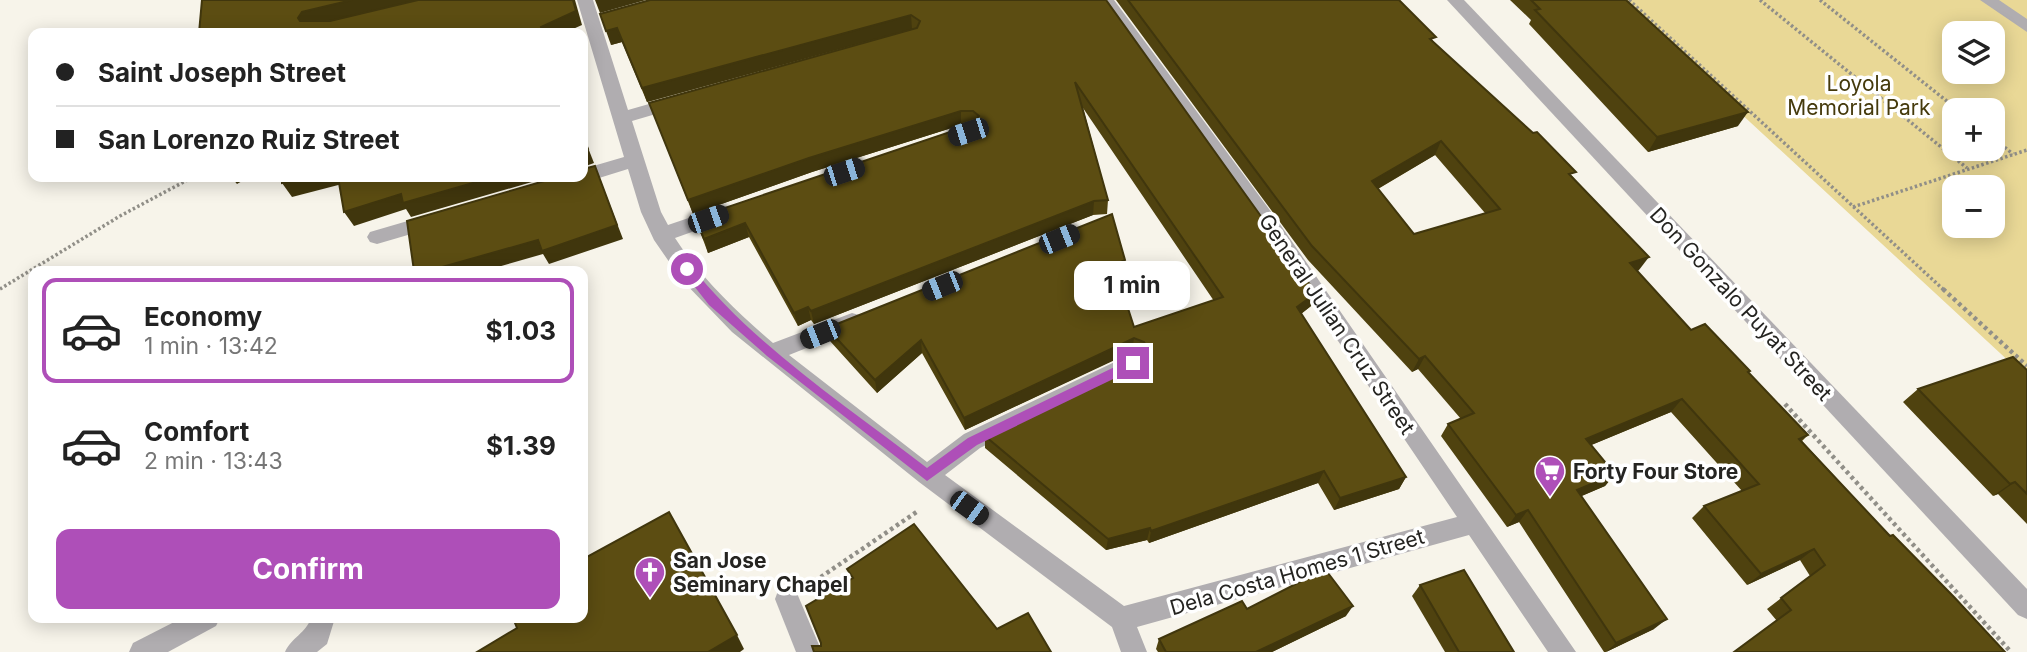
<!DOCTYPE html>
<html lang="en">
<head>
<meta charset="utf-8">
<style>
	body { margin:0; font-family:Inter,sans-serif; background:#f6f6f6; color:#222; height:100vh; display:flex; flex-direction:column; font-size:26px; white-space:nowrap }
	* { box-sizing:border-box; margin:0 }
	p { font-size:23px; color:#767676 }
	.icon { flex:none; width:38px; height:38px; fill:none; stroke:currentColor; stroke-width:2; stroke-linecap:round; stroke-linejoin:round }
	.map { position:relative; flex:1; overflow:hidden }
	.panel { position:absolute; left:28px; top:266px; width:560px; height:357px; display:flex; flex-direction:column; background:#fff; border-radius:14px; box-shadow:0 4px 18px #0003 }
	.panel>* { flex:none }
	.guide { position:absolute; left:28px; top:28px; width:560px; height:154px; border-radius:14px; box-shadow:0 4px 18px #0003; display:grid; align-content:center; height:154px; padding:0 28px; background:#fff }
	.fabs { position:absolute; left:1942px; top:21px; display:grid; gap:14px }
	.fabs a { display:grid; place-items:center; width:63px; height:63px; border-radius:14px; background:#fff; box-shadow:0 4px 18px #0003; font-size:35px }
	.end { position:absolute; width:32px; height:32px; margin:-16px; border:9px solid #ae4fb8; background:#fff; box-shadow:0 0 0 4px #fff }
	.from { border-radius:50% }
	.bubble { position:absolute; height:49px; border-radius:14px; background:#fff; box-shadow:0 4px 18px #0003; font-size:23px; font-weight:700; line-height:49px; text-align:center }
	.car { position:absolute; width:21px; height:42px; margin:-21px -10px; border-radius:9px; box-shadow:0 0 5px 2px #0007; background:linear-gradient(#222 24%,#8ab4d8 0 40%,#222 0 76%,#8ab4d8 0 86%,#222 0) }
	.guide b { display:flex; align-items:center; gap:24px; height:66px; font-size:26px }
	.guide b+b { border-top:2px solid #e0e0e0 }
	.guide i { width:18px; height:18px; background:#222 }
	ul { padding:12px 0 0; list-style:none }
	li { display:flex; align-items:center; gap:21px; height:105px; margin:0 14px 10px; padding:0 14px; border:4px solid transparent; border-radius:14px }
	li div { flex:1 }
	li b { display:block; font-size:26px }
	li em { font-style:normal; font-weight:700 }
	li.selected { border-color:#ae4fb8 }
	li>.icon { width:63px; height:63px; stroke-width:1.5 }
	.button { display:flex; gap:14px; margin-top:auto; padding:14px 28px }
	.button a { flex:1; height:80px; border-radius:14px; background:#ae4fb8; color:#fff; font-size:28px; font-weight:700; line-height:80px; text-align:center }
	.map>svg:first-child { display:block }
</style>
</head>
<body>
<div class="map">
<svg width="2027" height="652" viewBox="0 0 2027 652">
	<rect width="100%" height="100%" fill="#f7f4ea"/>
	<path fill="#e9d896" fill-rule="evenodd" d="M 1618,0 L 2027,0 L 2027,378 ZM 1955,33 L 1993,33 L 1993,72 L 1955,72 ZM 1955,110 L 1993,110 L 1993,149 L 1955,149 ZM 1955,187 L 1993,187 L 1993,226 L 1955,226 Z"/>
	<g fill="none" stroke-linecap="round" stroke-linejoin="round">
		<g stroke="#918f88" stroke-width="3.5" stroke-dasharray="2.5 2.5" stroke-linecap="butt">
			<path d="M 1629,0 L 1945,291"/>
			<path d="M 1760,0 L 1967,168"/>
			<path d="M 1820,0 L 1958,110"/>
			<path d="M 1993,138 L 2013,154"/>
			<path d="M 1853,207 L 2027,150"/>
			<path d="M 0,289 L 120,216 L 193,177"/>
		</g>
		<g stroke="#918f88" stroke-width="4.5" stroke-dasharray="3.5 3.5" stroke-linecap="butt">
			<path d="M 1943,289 L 2027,366"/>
			<path d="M 1785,404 L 2011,652"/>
			<path d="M 815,581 L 918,511"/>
		</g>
		<g fill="#b0adb0" fill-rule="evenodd">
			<path d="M 1980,0 L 1999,0 L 2027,19 L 2027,32 Z"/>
			<path d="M 182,618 L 220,618 L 216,626 L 168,652 L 129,652 L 133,643 Z"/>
			<path d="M 311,618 L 335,618 L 327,644 L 317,652 L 285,652 C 291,638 306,633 311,618 Z"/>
		</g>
		<g fill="#b0adb0" fill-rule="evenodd">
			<path d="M 577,0 L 593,0 L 628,110 L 677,96 L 686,102 L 683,106 L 632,121 L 661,212 L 668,225 L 724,206 L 731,208 L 734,213 L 731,218 L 675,238 C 702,279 736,311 773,343 L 852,313 L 859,315 L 862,321 L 859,327 L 789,355 L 927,462 L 964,434 L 1125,357 L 1133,354 L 1141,357 L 1144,363 L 1141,369 L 980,448 L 945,475 L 1124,606 L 1457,517 L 1261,227 L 1097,0 L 1114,0 L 1275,217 L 1576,652 L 1548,652 L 1469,535 L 1137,627 L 1147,652 L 1121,652 L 1112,627 L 919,482 L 732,332 L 681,279 L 654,240 L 641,212 L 628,169 L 583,183 L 576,181 L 574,177 L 583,177 L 583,169 L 624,157 Z"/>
			<path d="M 1447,0 L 1464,0 L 2027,589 L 2027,619 L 2018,615 Z"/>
			<path d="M 435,213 L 442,215 L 445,220 L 442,225 L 377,244 L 370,242 L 367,237 L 370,232 Z"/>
			<path d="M 787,587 L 796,591 L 822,652 L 796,652 L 775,599 L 778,591 Z"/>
		</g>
	</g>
	<g fill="#4f420f" fill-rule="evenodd">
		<path d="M 650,0 L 1106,0 L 1316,293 L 1311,306 L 1301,314 L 1406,477 L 1399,489 L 1334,510 L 1318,483 L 1149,543 L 1147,540 L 1106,550 L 985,448 L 985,436 L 1144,358 L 1142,355 L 1132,352 L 1124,355 L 965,430 L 922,353 L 877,393 L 830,341 L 827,328 L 1123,273 L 1118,276 L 1134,327 L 1214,301 L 1083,108 L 1108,200 L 1107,214 L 1093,215 L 814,324 L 811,320 L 798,326 L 749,237 L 708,253 L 695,218 L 971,125 L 961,125 L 812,172 L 693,214 L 649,103 L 913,29 L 647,102 L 622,42 L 611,45 Z"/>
		<path d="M 1116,0 L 1399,0 L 1434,42 L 1573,177 L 1639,270 L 1637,271 L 1691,330 L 1748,373 L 1808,435 L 1802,441 L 1890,536 L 1777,621 L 1767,609 L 1810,576 L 1800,560 L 1747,585 L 1692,518 L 1704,506 L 1742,491 L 1671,412 L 1591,445 L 1615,474 L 1605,486 L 1581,496 L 1654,629 L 1606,652 L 1604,652 L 1519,522 L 1507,527 L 1441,436 L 1448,424 L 1461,419 L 1418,369 L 1412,372 L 1308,260 ZM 1435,155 L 1485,213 L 1414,234 L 1378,189 Z"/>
		<path d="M 1510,0 L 1626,0 L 1738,126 L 1648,152 L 1529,24 L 1531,20 Z"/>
		<path d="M 2027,370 L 2027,524 L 1998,494 L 1993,496 L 1903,402 L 1918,389 Z"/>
		<path d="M 1420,585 L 1514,652 L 1445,652 L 1412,596 Z"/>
		<path d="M 1247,609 L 1346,616 L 1272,652 L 1158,652 L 1156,649 L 1159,639 Z"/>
	</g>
	<g fill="#40360d">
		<path d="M 352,0 L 418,0 L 307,32 L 298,18 L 302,12 Z"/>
		<path d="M 573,0 L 575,0 L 582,25 L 564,33 L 543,33 L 541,27 Z"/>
		<path d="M 595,0 L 646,0 L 600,13 Z"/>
		<path d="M 911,15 L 912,29 L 647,102 L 642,88 Z"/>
		<path d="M 617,28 L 622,42 L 611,45 L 606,31 Z"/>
		<path d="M 961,111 L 961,125 L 812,172 L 693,214 L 688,200 L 809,158 Z"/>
		<path d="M 1748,112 L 1738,126 L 1648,152 L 1657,137 Z"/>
		<path d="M 583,135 L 594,163 L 583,167 Z"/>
		<path d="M 1441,141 L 1435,155 L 1367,195 L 1372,181 Z"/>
		<path d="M 595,166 L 623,239 L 549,264 L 543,254 L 484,271 L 428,271 L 538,240 Z"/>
		<path d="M 231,177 L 249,177 L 237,184 Z"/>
		<path d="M 306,177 L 341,177 L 346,183 L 292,197 L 282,183 Z"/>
		<path d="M 494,177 L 549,177 L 411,217 L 406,209 L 354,226 L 344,212 L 401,194 Z"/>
		<path d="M 1094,201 L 1093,215 L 814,324 L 811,311 Z"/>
		<path d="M 745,223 L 749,237 L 708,253 L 704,239 Z"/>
		<path d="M 1649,257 L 1639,270 L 1621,277 L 1630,263 Z"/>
		<path d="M 1125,260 L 1123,273 L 1113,278 L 1114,265 Z"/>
		<path d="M 1316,293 L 1311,306 L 1293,320 L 1297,307 Z"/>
		<path d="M 808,307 L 811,320 L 798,326 L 794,313 Z"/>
		<path d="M 1134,338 L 1132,352 L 965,430 L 964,418 Z"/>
		<path d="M 921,340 L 922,353 L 877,393 L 875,380 Z"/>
		<path d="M 1425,356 L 1418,369 L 1412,372 L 1419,359 Z"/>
		<path d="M 1682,399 L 1671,412 L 1577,451 L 1586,439 Z"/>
		<path d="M 1324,471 L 1318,483 L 1149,543 L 1151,531 Z"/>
		<path d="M 1615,474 L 1605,486 L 1568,502 L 1577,490 Z"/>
		<path d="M 1406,477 L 1399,489 L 1334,510 L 1340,498 Z"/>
		<path d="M 2015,482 L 1998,494 L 1993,496 L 2010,484 Z"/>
		<path d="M 1528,510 L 1519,522 L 1507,527 L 1516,515 Z"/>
		<path d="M 1150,528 L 1147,540 L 1106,550 L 1108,539 Z"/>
		<path d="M 1814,549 L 1800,560 L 1747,585 L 1761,574 Z"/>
		<path d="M 1353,606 L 1346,616 L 1272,652 L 1256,652 Z"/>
		<path d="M 1667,619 L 1654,629 L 1606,652 L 1616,643 Z"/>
		<path d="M 737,635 L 744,649 L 740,652 L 708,652 Z"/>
	</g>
	<g fill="#5c4d12" stroke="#40360d" stroke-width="2" fill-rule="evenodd">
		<path d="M 202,0 L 352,0 L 302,12 L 298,18 L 300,21 L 330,21 L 418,0 L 573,0 L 576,11 L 541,27 L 543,33 L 199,33 Z"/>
		<path d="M 650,0 L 1106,0 L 1316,293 L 1297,307 L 1406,477 L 1340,498 L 1324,471 L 1151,531 L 1150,528 L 1108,539 L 985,436 L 1144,358 L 1148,349 L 1144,342 L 1134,338 L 1126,342 L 964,418 L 921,340 L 875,380 L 827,328 L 1112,214 L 1125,260 L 1114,265 L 1134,327 L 1223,297 L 1075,82 L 1108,200 L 1094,201 L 811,311 L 808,307 L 794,313 L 745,223 L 704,239 L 695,218 L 974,124 L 979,116 L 973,111 L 961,111 L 809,158 L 688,200 L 649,103 L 917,28 L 920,21 L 911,15 L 642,88 L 617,28 L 606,31 L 600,14 Z"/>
		<path d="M 1128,0 L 1399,0 L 1436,37 L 1430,39 L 1533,133 L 1537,132 L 1576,172 L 1569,174 L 1649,257 L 1630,263 L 1691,330 L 1705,324 L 1750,371 L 1748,372 L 1808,435 L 1799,439 L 1890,536 L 1893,535 L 1954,597 L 2005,652 L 1734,652 L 1791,610 L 1781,598 L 1825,565 L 1814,549 L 1761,574 L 1704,506 L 1759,484 L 1682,399 L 1586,439 L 1615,474 L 1577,490 L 1667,619 L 1616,643 L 1528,510 L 1516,515 L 1448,424 L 1474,413 L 1425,356 L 1419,359 L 1312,246 ZM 1441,141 L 1500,209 L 1414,234 L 1372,181 Z"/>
		<path d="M 1531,0 L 1626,0 L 1748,112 L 1657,137 L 1535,10 L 1540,9 Z"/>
		<path d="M 583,136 L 588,149 L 583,151 Z"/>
		<path d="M 595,166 L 617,225 L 542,251 L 538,240 L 428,271 L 414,271 L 407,221 L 558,177 L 583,177 L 583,169 Z"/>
		<path d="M 282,177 L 306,177 L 282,183 Z"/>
		<path d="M 338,177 L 494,177 L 403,203 L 401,194 L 344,212 Z"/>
		<path d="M 2013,357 L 2027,370 L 2027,494 L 2015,482 L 2010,484 L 1918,389 Z"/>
		<path d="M 669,512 L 737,635 L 708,652 L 477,652 L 517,628 L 513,618 L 583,618 L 583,559 Z"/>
		<path d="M 914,524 L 997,629 L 1028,613 L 1051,652 L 814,652 L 812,646 L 821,646 L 821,643 L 806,606 L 853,578 L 847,569 Z"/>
		<path d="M 1325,569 L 1353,606 L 1256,652 L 1166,652 L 1159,639 L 1242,601 L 1247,609 Z"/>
		<path d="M 1464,570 L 1514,652 L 1459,652 L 1420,585 Z"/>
	</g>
	<path fill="#ae4fb8" d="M 687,265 L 691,266 C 752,344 848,407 927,468 L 968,438 L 1129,360 L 1138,360 L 1139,363 L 1138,367 L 977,445 L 927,481 L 767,356 L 709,305 L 683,272 L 681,269 Z"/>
	<defs>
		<g id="supermarket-pin" transform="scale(1.575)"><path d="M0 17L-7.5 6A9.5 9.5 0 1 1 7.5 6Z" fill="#ae4fb8" stroke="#fff"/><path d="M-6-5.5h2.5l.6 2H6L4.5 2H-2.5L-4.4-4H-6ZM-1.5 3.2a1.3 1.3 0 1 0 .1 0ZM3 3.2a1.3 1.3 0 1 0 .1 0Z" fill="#fff"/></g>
		<g id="church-pin" transform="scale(1.575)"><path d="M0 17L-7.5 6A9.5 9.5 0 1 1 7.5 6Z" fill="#ae4fb8" stroke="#fff"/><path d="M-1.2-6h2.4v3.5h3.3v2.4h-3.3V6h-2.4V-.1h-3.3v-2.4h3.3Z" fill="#fff"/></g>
	</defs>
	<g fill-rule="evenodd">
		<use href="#supermarket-pin" x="1550" y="471"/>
		<use href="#church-pin" x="650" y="572"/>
	</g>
	<g text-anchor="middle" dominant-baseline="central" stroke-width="7" stroke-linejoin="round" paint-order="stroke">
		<g font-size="21" fill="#453a0c" stroke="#fff">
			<text x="1859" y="83">Loyola<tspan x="1859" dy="24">Memorial Park</tspan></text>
		</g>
		<g font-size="21" fill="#252421" stroke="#fff">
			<text transform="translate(1741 304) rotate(47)">Don Gonzalo Puyat Street</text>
			<text transform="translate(1337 324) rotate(56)">General Julian Cruz Street</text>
			<text transform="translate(1297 572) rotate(-16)">Dela Costa Homes 1 Street</text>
		</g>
		<g font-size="21" font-weight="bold" fill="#252421" stroke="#fff" text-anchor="start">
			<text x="1573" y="471">Forty Four Store</text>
			<text x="673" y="560">San Jose<tspan x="673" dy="24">Seminary Chapel</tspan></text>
		</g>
	</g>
</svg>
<div class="fabs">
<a><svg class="icon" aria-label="layers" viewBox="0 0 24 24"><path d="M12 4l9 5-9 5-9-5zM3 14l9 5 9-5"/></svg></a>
<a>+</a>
<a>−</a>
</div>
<i class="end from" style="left:687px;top:269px"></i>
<i class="end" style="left:1133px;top:363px"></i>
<div class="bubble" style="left:1074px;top:261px;width:116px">1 min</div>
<i class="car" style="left:968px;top:132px;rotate:252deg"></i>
<i class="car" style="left:844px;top:172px;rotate:72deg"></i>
<i class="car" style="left:708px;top:219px;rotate:71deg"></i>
<i class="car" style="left:1059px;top:239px;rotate:68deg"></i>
<i class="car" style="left:942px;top:286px;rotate:248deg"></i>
<i class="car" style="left:820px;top:334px;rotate:248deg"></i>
<i class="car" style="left:969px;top:508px;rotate:126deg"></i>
<div class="guide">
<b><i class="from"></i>Saint Joseph Street</b>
<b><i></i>San Lorenzo Ruiz Street</b>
</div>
<section class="panel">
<ul>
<li class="selected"><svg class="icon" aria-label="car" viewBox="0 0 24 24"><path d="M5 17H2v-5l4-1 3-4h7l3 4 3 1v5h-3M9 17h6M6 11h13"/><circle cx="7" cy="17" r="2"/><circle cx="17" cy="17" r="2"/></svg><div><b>Economy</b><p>1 min · 13:42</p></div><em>$1.03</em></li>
<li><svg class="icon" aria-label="car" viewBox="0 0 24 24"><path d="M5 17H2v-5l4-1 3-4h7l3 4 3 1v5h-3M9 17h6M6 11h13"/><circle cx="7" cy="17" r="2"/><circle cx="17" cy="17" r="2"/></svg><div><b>Comfort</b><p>2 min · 13:43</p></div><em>$1.39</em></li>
</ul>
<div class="button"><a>Confirm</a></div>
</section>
</div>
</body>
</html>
